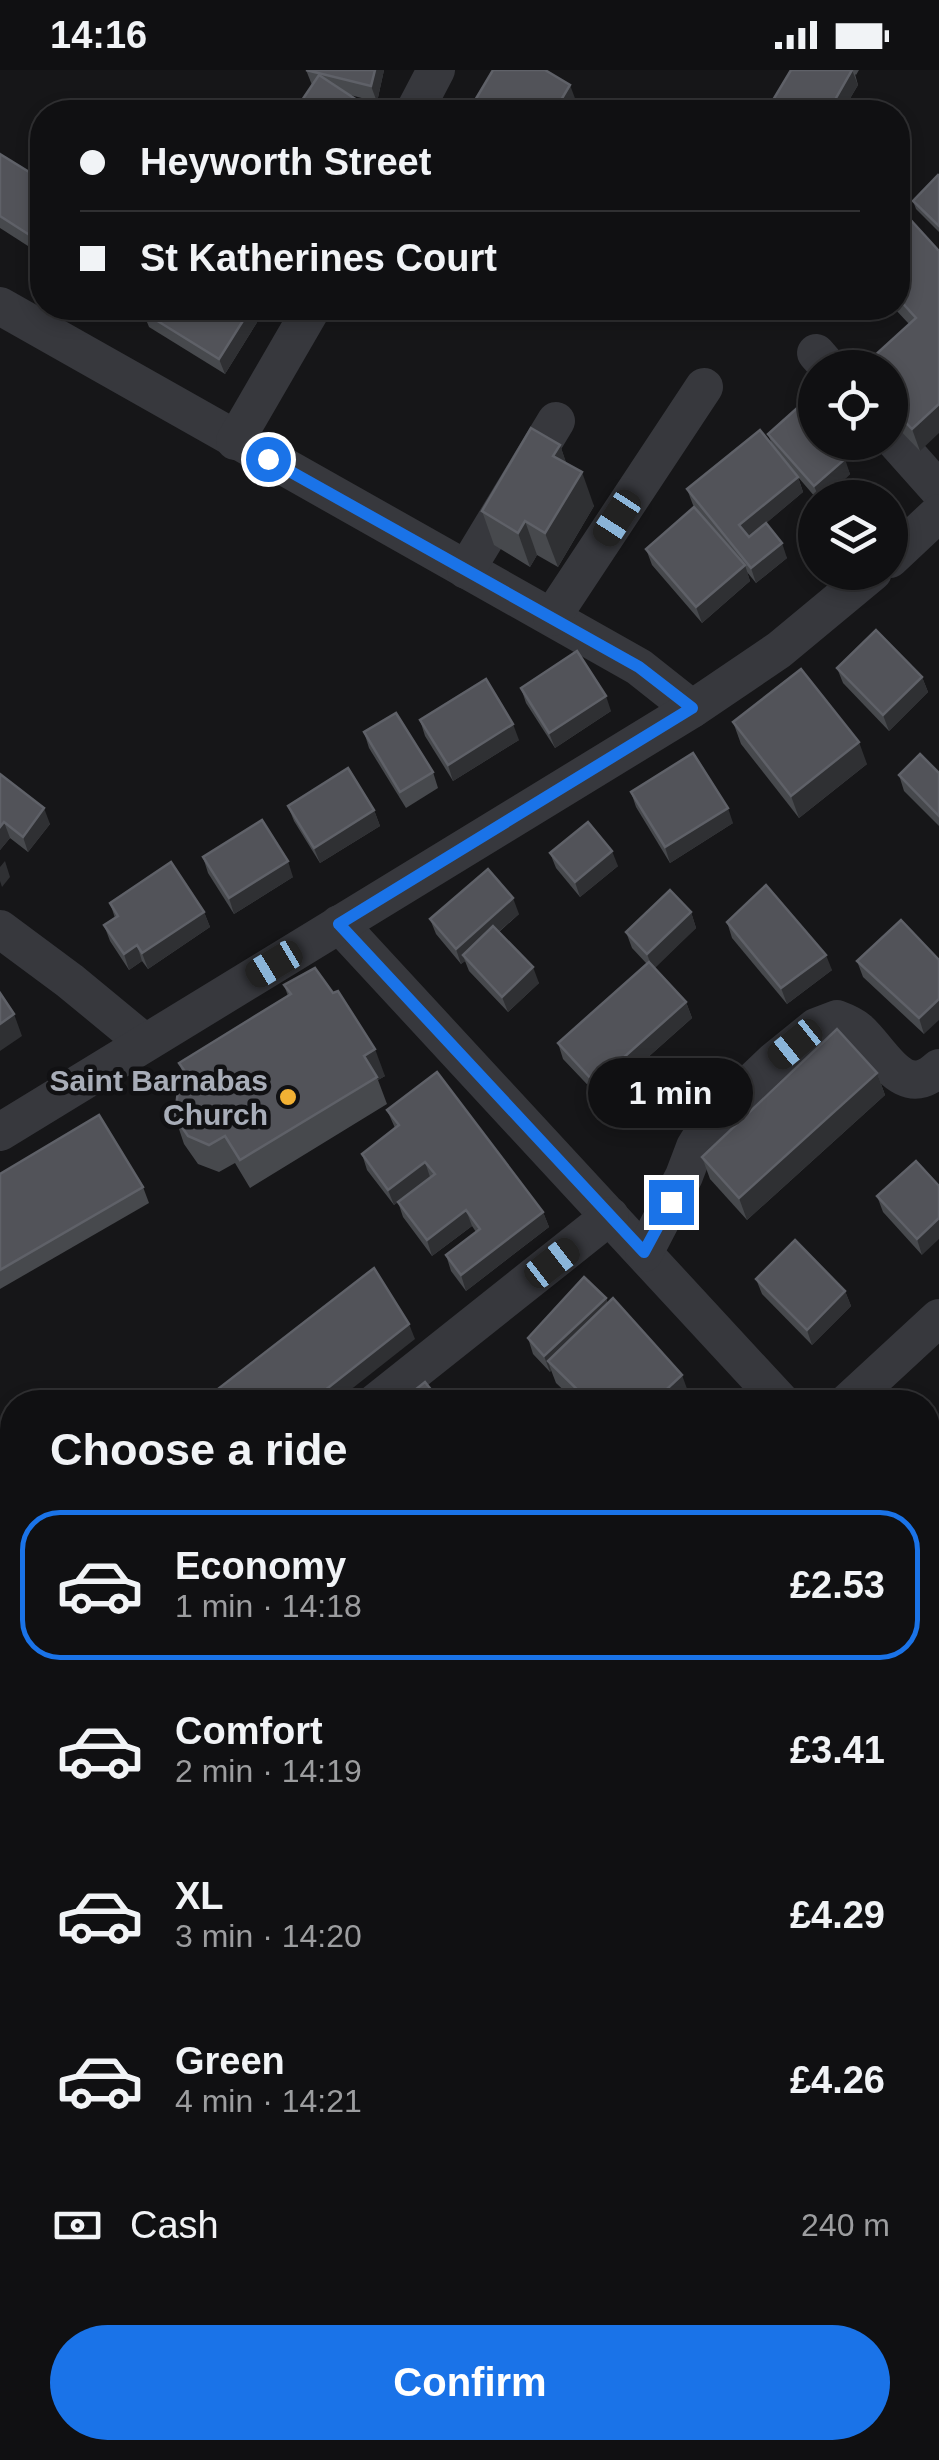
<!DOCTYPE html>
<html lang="en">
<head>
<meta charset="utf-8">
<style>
	body { margin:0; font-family:Arial,sans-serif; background:#1e1e20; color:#f1f3f6; height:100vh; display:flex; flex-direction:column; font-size:38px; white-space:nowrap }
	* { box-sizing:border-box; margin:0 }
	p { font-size:32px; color:#9c9d9f }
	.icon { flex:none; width:55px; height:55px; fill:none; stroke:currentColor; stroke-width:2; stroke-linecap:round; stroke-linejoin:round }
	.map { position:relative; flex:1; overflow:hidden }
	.drawer { position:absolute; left:0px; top:1320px; width:940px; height:1070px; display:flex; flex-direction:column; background:#101012; border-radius:40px 40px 0 0; box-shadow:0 5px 15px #0003,0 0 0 2px #303032 }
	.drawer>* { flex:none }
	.hud { position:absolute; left:30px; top:30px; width:880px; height:220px; border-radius:40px; box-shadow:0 5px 15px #0003,0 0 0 2px #303032; display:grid; align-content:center; height:220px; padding:0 50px; background:#101012 }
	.fabs { position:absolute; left:798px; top:280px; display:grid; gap:20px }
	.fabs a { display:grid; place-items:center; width:110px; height:110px; border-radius:50%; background:#101012; box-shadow:0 5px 15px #0003,0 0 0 2px #303032; font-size:50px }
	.end { position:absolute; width:45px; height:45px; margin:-22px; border:12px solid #1a73e8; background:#fff; box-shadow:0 0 0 5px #fff }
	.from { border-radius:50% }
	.bubble { position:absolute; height:70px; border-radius:35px; background:#101012; box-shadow:0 5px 15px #0003,0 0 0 2px #303032; font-size:32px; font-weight:700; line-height:70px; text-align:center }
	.car { position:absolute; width:30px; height:60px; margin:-30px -15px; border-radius:12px; box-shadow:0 0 8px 2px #0007; background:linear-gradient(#222 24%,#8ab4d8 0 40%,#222 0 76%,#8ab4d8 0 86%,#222 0) }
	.hud b { display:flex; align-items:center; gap:35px; height:95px; font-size:38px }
	.hud b+b { border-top:2px solid #303032 }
	.hud i { width:25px; height:25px; background:#f1f3f6 }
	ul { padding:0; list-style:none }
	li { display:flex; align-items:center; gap:30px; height:150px; margin:0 20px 15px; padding:0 30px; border:5px solid transparent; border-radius:40px }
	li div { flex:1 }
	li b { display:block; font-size:38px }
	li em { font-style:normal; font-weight:700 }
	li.selected { border-color:#1a73e8 }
	li>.icon { width:90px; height:90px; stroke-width:1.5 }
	h2 { padding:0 50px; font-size:45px; line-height:120px }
	.pay { display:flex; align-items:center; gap:25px; height:110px; padding:0 50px; font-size:38px }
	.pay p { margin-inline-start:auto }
	.primary-button { display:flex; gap:20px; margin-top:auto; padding:20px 50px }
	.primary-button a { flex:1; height:115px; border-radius:60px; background:#1a73e8; color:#fff; font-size:40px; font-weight:700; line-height:115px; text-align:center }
	.status { display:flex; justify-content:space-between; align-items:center; height:70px; padding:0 50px; background:#101012; direction:ltr }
	.status svg { height:28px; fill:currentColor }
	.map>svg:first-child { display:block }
</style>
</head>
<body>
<div class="status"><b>14:16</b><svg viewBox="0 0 49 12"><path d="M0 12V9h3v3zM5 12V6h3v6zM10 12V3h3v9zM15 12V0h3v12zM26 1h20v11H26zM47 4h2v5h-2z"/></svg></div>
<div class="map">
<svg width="939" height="2390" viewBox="0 0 939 2390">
	<rect width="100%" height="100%" fill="#161618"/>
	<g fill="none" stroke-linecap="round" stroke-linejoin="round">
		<path stroke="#3d3f44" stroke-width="6" stroke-dasharray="5 8" stroke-linecap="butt" d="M 914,2378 L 920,2390"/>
		<g stroke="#37383d" stroke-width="38">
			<path d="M 414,42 L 436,0"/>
			<path d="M 0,236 L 639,597 L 692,639"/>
			<path d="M 816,283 L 829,298"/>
			<path d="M 890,365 L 939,420"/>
			<path d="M 235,371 L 312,238"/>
			<path d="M 890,489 L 939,443"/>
			<path d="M 466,500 L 556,351"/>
			<path d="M 552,547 L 704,317"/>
			<path d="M 339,854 L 781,1332"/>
			<path d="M 0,859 L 70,911 L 144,972"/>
			<path d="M 0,1062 L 692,639 L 779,580 L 873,502"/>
			<path d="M 644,1183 L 684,1106 L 695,1077 L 711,1051 L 774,991 L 816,957 L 837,949 C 845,952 852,955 858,960 C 883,982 902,1032 939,998"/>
			<path d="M 376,1332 L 610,1146"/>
			<path d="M 848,1332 L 939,1248"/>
			<path d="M 928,1501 L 939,1515"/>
			<path d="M 0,1630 L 12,1621"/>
			<path d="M 928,1871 L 939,1852"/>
			<path d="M 0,2195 L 12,2185"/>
			<path d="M 587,2383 L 591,2390"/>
		</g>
		<g stroke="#53555c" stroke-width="50">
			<path d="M 928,2254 L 939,2247"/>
			<path d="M 687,2390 L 709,2378"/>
		</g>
	</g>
	<g fill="#47494d">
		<path d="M 306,0 L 384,0 L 377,32 L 312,15 Z"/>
		<path d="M 791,0 L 859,0 L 856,5 L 855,4 L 858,15 L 842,42 L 773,42 L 770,35 Z"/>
		<path d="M 0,84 L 42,110 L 42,185 L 0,158 Z"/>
		<path d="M 939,106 L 939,162 L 916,139 L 913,131 Z"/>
		<path d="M 898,136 L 939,181 L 920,381 L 890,350 L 890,298 L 909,254 L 894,238 L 898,238 Z"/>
		<path d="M 266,238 L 225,304 L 149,257 L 143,242 Z"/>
		<path d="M 768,364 L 815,372 L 857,372 L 842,386 L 850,404 L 825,428 L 816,428 L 798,407 L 803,422 L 766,453 L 787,488 L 756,513 L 747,502 L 750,511 L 702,553 L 652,495 L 646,479 L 698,442 L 693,435 L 687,419 L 772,375 Z"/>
		<path d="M 560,375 L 566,393 L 594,436 L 558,497 L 537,485 L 530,497 L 494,475 L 482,441 Z"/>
		<path d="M 837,598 L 922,607 L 928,622 L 889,661 L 843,613 Z"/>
		<path d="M 521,618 L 611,641 L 555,678 L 526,633 Z"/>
		<path d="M 420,650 L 519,670 L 453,711 L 425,666 Z"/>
		<path d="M 733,652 L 867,694 L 799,748 L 741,674 Z"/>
		<path d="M 364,662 L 433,702 L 438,718 L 406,738 L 369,678 Z"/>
		<path d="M 939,703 L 939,756 L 904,721 L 899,705 Z"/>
		<path d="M 0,704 L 50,754 L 28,782 L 10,768 L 0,780 Z"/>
		<path d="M 631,722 L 733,753 L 670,793 L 636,737 Z"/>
		<path d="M 288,736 L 374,740 L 380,756 L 320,793 L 294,751 Z"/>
		<path d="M 550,783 L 618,796 L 580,827 L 556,798 Z"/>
		<path d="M 203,787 L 293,807 L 234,844 L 208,803 Z"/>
		<path d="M 110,833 L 204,842 L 210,857 L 148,899 L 142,891 L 129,900 L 110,871 L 104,855 L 115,848 Z"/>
		<path d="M 691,842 L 696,858 L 654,898 L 686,932 L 692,948 L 601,1029 L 563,989 L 558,973 L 647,894 L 632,878 L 626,862 Z"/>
		<path d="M 519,844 L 499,862 L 539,913 L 508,942 L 469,901 L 465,891 L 461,894 L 436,864 L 430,849 Z"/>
		<path d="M 727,852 L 832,900 L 787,934 L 732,868 Z"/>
		<path d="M 939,890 L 924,964 L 863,907 L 857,891 Z"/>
		<path d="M 284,915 L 385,1006 L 378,1010 L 387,1034 L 250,1118 L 235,1093 L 219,1102 L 198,1094 L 184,1074 L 175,1047 L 187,1013 L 179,993 L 288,926 Z"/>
		<path d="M 877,1003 L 885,1025 L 747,1150 L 710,1109 L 702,1087 Z"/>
		<path d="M 387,1040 L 543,1142 L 549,1157 L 466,1221 L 451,1201 L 446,1185 L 476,1162 L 472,1156 L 432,1186 L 403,1147 L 398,1132 L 394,1135 L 367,1100 L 362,1084 L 395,1058 Z"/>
		<path d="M 916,1091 L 922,1185 L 883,1142 L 877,1126 Z"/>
		<path d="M 0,1104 L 143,1117 L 149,1133 L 0,1219 Z"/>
		<path d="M 756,1209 L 845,1221 L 851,1236 L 812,1275 L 762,1224 Z"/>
		<path d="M 606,1228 L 608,1234 L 690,1327 L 684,1332 L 576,1332 L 556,1313 L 551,1300 L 550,1302 L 533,1284 L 528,1268 Z"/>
		<path d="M 939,1353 L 939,1459 L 928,1446 L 928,1363 Z"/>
		<path d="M 12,1640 L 12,1753 L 2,1740 L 0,1742 L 0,1650 Z"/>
		<path d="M 939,1999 L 939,2053 L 928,2042 L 928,2009 Z"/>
		<path d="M 939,2102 L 939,2211 L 928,2217 L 928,2108 Z"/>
		<path d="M 12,2216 L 12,2246 L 4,2223 Z"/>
		<path d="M 939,2325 L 939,2390 L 926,2390 L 919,2378 L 928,2378 Z"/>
		<path d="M 461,2378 L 466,2390 L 370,2390 Z"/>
		<path d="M 472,2378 L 555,2378 L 538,2390 L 482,2390 Z"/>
		<path d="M 575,2378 L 597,2378 L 581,2387 Z"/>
		<path d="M 805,2381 L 913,2382 L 916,2390 L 775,2390 Z"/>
	</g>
	<g fill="#2f3033">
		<path d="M 375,0 L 384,0 L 377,32 L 371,16 Z"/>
		<path d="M 852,0 L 858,15 L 842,42 L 828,42 Z"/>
		<path d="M 570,15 L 576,31 L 569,42 L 554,42 Z"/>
		<path d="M 251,238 L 266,238 L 225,304 L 219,289 Z"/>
		<path d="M 939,334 L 939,363 L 920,381 L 912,359 Z"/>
		<path d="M 834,372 L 857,372 L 838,390 L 832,374 Z"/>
		<path d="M 560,375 L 572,409 L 553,386 Z"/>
		<path d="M 845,389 L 850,404 L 825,428 L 819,428 L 814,416 Z"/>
		<path d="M 582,402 L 594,436 L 558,497 L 545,463 Z"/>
		<path d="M 798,407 L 803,422 L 745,471 L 739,455 Z"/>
		<path d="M 525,451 L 537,485 L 530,497 L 518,463 Z"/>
		<path d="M 782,473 L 787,488 L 756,513 L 751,498 Z"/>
		<path d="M 745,495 L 750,511 L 702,553 L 696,537 Z"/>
		<path d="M 922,607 L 928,622 L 889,661 L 883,645 Z"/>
		<path d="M 606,626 L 611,641 L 555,678 L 549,663 Z"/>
		<path d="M 513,654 L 519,670 L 453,711 L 448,695 Z"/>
		<path d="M 859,672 L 867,694 L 799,748 L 791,726 Z"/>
		<path d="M 44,738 L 50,754 L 28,782 L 23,767 Z"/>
		<path d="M 728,738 L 733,753 L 670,793 L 665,777 Z"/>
		<path d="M 374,740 L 380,756 L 320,793 L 314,778 Z"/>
		<path d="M 4,752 L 10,768 L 0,780 L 0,757 Z"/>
		<path d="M 612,781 L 618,796 L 580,827 L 575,812 Z"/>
		<path d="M 5,791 L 10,807 L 2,817 L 0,811 L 0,797 Z"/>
		<path d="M 288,791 L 293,807 L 234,844 L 229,828 Z"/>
		<path d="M 513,828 L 519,844 L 467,889 L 463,885 L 465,891 L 461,894 L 456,879 Z"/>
		<path d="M 204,842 L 210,857 L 148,899 L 142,883 Z"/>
		<path d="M 691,842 L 696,858 L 653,900 L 647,884 Z"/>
		<path d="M 137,875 L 142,891 L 129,900 L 124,884 Z"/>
		<path d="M 826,885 L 832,900 L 787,934 L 781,918 Z"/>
		<path d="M 533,897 L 539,913 L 508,942 L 502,927 Z"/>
		<path d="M 939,929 L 939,950 L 924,964 L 919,948 Z"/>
		<path d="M 686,932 L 692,948 L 601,1029 L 595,1013 Z"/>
		<path d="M 14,944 L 22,966 L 0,981 L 0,954 Z"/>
		<path d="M 375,979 L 385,1006 L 378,1010 L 364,986 Z"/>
		<path d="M 877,1003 L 885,1025 L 747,1150 L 739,1128 Z"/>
		<path d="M 425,1092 L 430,1107 L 394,1135 L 388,1120 Z"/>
		<path d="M 466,1140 L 472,1156 L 432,1186 L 427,1170 Z"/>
		<path d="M 543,1142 L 549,1157 L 466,1221 L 461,1205 Z"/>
		<path d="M 939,1148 L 939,1169 L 922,1185 L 917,1169 Z"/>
		<path d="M 845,1221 L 851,1236 L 812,1275 L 807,1260 Z"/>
		<path d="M 606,1228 L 611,1244 L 548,1291 L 551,1300 L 550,1302 L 544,1286 Z"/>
		<path d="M 409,1254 L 415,1269 L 335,1332 L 310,1332 Z"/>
		<path d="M 682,1305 L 690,1327 L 684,1332 L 653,1332 Z"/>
		<path d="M 12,1563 L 12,1583 L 0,1593 L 0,1573 Z"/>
		<path d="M 928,1570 L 933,1586 L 928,1592 Z"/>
		<path d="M 939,1740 L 939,1773 L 928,1788 L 928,1755 Z"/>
		<path d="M 12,2139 L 12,2149 L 0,2159 L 0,2149 Z"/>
		<path d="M 12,2322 L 12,2332 L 0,2341 L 0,2331 Z"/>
		<path d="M 529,2378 L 555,2378 L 538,2390 L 512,2390 Z"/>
	</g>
	<g fill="#525359" stroke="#5f6168" stroke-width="2.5">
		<path d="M 306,0 L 375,0 L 371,16 Z"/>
		<path d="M 493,0 L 545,0 L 570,15 L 554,42 L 468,42 Z"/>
		<path d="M 791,0 L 852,0 L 828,42 L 783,42 L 770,35 Z"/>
		<path d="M 319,5 L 372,40 L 371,42 L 294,42 Z"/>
		<path d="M 0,84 L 42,110 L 42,173 L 0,146 Z"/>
		<path d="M 938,105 L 939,106 L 939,156 L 913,131 Z"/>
		<path d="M 898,136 L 939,181 L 939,334 L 912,359 L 890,336 L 890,298 L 861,298 L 916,248 L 898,228 Z"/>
		<path d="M 146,238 L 251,238 L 219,289 L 143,242 Z"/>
		<path d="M 815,322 L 815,372 L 834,372 L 832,374 L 845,389 L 814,416 L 768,364 Z"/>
		<path d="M 531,358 L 560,375 L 553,386 L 582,402 L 545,463 L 525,451 L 518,463 L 482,441 Z"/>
		<path d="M 760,360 L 798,407 L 739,455 L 749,467 L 766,453 L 782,473 L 751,498 L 687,419 Z"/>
		<path d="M 694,437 L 745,495 L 696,537 L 646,479 Z"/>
		<path d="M 876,560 L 922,607 L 883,645 L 837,598 Z"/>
		<path d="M 577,581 L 606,626 L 549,663 L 521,618 Z"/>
		<path d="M 801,599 L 859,672 L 791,726 L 733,652 Z"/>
		<path d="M 486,609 L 513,654 L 448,695 L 420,650 Z"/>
		<path d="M 396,643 L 433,702 L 400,722 L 364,662 Z"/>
		<path d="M 693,683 L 728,738 L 665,777 L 631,722 Z"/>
		<path d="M 920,684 L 939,703 L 939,746 L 899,705 Z"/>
		<path d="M 348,698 L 374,740 L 314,778 L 288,736 Z"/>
		<path d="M 0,704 L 44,738 L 23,767 L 4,752 L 0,757 Z"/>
		<path d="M 262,750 L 288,791 L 229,828 L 203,787 Z"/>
		<path d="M 588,752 L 612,781 L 575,812 L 550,783 Z"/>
		<path d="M 171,792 L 204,842 L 142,883 L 137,875 L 124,884 L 104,855 L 118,846 L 110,833 Z"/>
		<path d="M 488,799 L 513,828 L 456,879 L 430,849 Z"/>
		<path d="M 766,815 L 826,885 L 781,918 L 727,852 Z"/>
		<path d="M 670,820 L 691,842 L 647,884 L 626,862 Z"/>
		<path d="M 901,850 L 939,890 L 939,929 L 919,948 L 857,891 Z"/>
		<path d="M 493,856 L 533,897 L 502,927 L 463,885 Z"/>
		<path d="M 649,892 L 686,932 L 595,1013 L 558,973 Z"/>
		<path d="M 315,898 L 333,923 L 338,921 L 375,979 L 364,986 L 377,1007 L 240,1090 L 225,1066 L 209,1075 L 188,1066 L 175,1047 L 178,1020 L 191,1010 L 179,993 L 291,924 L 284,915 Z"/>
		<path d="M 0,923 L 14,944 L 0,954 Z"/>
		<path d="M 837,959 L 877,1003 L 739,1128 L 702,1087 Z"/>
		<path d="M 437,1002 L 543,1142 L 461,1205 L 446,1185 L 480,1159 L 466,1140 L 427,1170 L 398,1132 L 435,1104 L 425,1092 L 388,1120 L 362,1084 L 399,1055 L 387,1040 Z"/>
		<path d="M 99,1045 L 143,1117 L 0,1200 L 0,1104 Z"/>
		<path d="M 916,1091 L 939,1116 L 939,1148 L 917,1169 L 877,1126 Z"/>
		<path d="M 795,1170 L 845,1221 L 807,1260 L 756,1209 Z"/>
		<path d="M 374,1198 L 409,1254 L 310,1332 L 208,1332 L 205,1329 Z"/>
		<path d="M 584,1207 L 606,1228 L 544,1286 L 528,1268 Z"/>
		<path d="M 613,1228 L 682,1305 L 653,1332 L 590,1332 L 548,1291 Z"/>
		<path d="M 425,1312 L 441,1332 L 400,1332 Z"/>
		<path d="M 696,1326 L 703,1332 L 690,1332 Z"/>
		<path d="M 939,1353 L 939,1446 L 928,1434 L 928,1363 Z"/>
		<path d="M 12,1493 L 12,1563 L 0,1573 L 0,1503 Z"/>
		<path d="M 939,1602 L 939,1740 L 928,1755 L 928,1618 Z"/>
		<path d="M 12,1640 L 12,1711 L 11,1712 L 12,1713 L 12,1744 L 0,1729 L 0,1650 Z"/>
		<path d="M 939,1999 L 939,2043 L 928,2032 L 928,2009 Z"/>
		<path d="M 12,2059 L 12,2139 L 0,2149 L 0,2068 Z"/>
		<path d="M 939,2102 L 939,2184 L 928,2191 L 928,2108 Z"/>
		<path d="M 12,2216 L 12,2232 L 4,2223 Z"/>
		<path d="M 12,2254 L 12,2322 L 0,2331 L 0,2263 Z"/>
		<path d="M 939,2325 L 939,2385 L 929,2390 L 922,2378 L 928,2378 L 928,2331 Z"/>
		<path d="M 301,2378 L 335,2378 L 343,2390 L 308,2390 Z"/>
		<path d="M 390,2378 L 461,2378 L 463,2380 L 445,2390 L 370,2390 Z"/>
		<path d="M 479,2378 L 529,2378 L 512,2390 L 489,2390 Z"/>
		<path d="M 798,2378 L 801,2378 L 805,2381 L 811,2378 L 910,2378 L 913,2382 L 898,2390 L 775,2390 Z"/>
	</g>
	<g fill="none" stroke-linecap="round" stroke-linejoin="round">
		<path stroke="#1a73e8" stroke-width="12" d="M 268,389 L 639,597 L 692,638 L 339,854 L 644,1182 L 671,1132"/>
	</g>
	<circle fill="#f2b134" stroke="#111113" stroke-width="4" cx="288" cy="1027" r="10"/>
	<g text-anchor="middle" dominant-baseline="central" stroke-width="9" stroke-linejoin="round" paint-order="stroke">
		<g font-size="30" font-weight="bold" fill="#a8adb8" stroke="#111113" text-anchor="end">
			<text x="268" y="1010">Saint Barnabas<tspan x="268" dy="34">Church</tspan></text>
		</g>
	</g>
</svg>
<div class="fabs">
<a><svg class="icon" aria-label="locate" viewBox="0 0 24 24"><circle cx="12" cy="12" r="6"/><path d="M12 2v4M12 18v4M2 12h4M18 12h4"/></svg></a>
<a><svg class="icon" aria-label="layers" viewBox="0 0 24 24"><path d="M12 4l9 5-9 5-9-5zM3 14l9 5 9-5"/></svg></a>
</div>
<i class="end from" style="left:268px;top:389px"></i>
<i class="end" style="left:671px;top:1132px"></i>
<div class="bubble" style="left:588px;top:988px;width:165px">1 min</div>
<i class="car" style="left:617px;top:448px;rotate:213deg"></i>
<i class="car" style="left:274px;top:894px;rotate:239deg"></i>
<i class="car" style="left:795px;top:974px;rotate:231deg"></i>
<i class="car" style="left:552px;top:1193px;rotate:52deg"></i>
<div class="hud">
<b><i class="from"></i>Heyworth Street</b>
<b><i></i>St Katherines Court</b>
</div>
<section class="drawer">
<h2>Choose a ride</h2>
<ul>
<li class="selected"><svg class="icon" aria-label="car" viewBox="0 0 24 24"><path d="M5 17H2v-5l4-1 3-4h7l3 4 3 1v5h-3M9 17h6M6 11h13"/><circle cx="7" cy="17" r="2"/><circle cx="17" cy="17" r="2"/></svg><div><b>Economy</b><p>1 min · 14:18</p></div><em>£2.53</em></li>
<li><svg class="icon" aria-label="car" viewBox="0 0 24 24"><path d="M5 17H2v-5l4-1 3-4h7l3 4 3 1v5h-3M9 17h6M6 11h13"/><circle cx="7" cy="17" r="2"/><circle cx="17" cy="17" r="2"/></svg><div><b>Comfort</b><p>2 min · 14:19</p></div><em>£3.41</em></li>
<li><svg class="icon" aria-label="car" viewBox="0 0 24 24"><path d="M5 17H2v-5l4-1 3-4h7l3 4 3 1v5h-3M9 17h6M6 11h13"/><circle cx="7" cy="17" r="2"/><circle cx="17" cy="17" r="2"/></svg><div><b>XL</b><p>3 min · 14:20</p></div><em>£4.29</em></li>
<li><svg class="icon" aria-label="car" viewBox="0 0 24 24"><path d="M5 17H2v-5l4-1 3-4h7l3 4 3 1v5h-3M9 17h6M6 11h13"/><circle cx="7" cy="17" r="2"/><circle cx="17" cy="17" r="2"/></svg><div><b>Green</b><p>4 min · 14:21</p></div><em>£4.26</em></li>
</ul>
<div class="pay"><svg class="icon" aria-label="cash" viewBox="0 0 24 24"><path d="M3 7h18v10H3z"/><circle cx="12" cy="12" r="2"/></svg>Cash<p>240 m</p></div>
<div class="primary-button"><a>Confirm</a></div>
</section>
</div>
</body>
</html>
